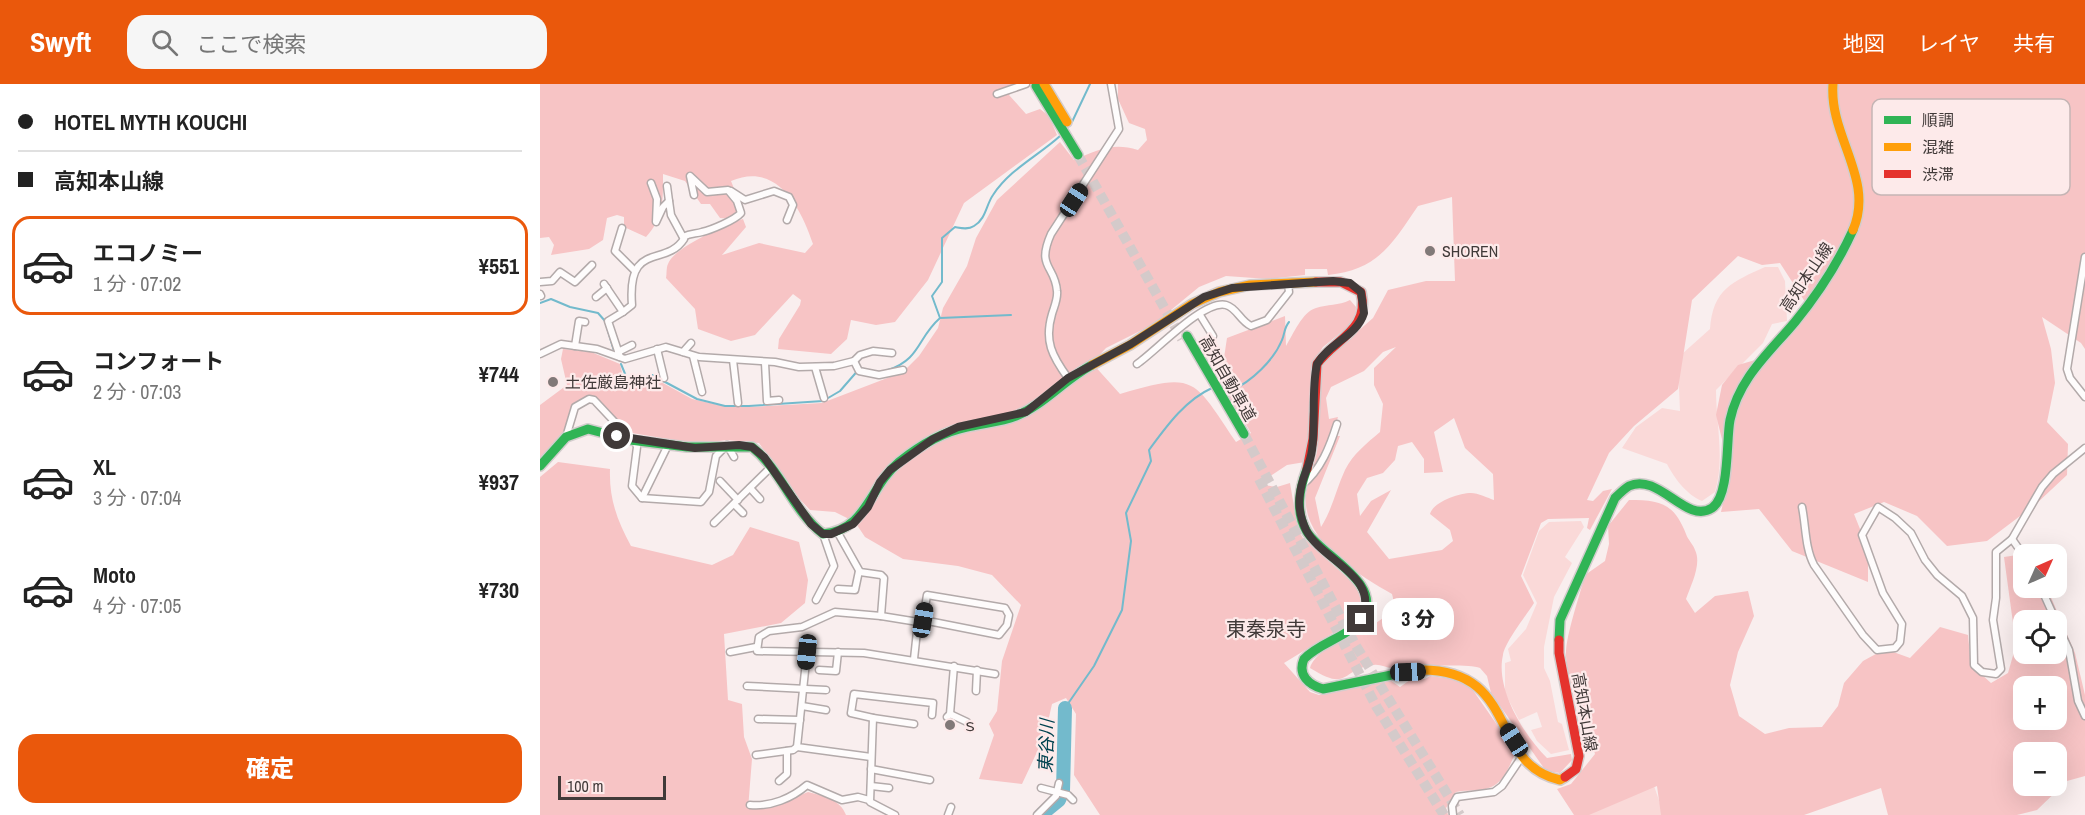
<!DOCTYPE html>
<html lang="ja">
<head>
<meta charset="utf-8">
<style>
	body { margin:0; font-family:"Archivo Narrow","Noto Sans JP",sans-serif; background:#f6f6f6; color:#222; height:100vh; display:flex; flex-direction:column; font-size:22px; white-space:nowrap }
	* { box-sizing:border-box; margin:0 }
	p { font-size:20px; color:#767676 }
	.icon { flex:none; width:33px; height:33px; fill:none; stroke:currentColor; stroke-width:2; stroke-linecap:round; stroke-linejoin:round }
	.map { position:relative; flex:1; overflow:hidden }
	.details { display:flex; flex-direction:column; background:#fff; width:540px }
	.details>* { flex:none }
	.hud { display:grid; align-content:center; height:132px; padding:0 18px; background:#fff }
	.needle { width:39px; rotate:45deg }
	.controls { position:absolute; left:1473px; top:460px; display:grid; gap:12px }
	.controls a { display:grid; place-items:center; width:54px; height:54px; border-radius:12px; background:#fff; box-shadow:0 6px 24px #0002; font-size:30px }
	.scale { position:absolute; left:18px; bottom:15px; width:108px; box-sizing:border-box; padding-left:6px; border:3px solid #413a39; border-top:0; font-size:16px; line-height:21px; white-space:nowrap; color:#413a39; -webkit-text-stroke:4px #fdeaea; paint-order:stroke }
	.end { position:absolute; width:27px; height:27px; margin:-14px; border:8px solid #413a39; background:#fff; box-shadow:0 0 0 3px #fff }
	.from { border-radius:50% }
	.bubble { position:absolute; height:42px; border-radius:18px; background:#fff; box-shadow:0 6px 24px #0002; font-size:20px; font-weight:800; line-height:42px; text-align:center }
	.car { position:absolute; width:18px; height:36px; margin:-18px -9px; border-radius:8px; box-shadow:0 0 4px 2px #0007; background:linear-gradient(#222 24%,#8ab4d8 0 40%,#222 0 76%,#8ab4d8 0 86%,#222 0) }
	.hud b { display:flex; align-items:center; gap:21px; height:57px; font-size:22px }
	.hud b+b { border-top:2px solid #e0e0e0 }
	.hud i { width:15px; height:15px; background:#222 }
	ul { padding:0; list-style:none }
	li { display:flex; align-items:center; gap:18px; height:99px; margin:0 12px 9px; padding:0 6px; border:3px solid transparent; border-radius:18px }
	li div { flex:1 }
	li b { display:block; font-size:22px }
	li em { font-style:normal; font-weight:800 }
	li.selected { border-color:#ea580c }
	li>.icon { width:54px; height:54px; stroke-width:1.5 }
	.cta { display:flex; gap:12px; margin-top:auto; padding:12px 18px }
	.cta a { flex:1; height:69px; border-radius:18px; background:#ea580c; color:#fff; font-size:24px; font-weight:800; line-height:69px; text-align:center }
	header { display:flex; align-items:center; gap:36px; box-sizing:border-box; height:84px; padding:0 30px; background:#ea580c; color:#fff }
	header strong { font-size:28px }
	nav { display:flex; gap:33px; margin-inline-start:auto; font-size:21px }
	.search { width:420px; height:54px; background:#f6f6f6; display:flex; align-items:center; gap:15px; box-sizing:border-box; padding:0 21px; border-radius:18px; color:#767676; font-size:22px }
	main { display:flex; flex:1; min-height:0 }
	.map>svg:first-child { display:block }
</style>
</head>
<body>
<header>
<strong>Swyft</strong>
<div class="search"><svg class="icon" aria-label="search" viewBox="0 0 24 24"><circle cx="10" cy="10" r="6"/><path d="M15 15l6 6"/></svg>ここで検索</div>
<nav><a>地図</a><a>レイヤ</a><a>共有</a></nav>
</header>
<main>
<section class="details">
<div class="hud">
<b><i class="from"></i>HOTEL MYTH KOUCHI</b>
<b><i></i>高知本山線</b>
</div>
<ul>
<li class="selected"><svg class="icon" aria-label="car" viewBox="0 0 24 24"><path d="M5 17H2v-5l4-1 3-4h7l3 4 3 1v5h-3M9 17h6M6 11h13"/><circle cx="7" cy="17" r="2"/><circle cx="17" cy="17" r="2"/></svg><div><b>エコノミー</b><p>1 分 · 07:02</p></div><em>¥551</em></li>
<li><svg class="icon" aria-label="car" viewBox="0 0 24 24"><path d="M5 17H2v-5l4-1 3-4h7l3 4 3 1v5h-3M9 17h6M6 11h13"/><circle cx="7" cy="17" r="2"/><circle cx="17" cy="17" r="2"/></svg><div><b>コンフォート</b><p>2 分 · 07:03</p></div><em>¥744</em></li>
<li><svg class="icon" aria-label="car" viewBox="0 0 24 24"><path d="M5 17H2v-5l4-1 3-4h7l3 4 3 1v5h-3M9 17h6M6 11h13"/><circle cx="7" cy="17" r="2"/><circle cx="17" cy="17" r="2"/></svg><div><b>XL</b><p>3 分 · 07:04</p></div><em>¥937</em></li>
<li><svg class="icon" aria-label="car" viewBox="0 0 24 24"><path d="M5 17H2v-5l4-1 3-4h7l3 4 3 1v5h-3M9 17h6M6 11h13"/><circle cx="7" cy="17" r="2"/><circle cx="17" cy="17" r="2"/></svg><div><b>Moto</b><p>4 分 · 07:05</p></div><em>¥730</em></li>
</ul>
<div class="cta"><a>確定</a></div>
</section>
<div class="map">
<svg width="1545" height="731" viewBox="0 0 1545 731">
	<rect width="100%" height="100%" fill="#f9eeee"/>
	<g fill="#fad9d8">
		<path d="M 1225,183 L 1238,183 L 1245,197 L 1247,237 L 1232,240 L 1223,259 L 1176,306 C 1176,340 1185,375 1175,408 L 1162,417 C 1147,411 1134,394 1127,380 L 1082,364 L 1096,343 L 1122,324 L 1140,327 L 1138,280 L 1142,270 L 1170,245 C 1173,205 1192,198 1225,183 Z"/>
		<path d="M 1041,437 L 1044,443 L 1025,473 L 1032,479 L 1014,513 L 1004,563 L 1004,584 L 1010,597 L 1018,638 L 1022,640 L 1029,666 L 1011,670 L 997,657 L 991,646 L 1002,643 L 997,628 L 979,636 L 965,609 L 965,579 L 971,577 L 968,565 L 986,545 L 997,519 L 983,491 L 999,447 L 1009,438 Z"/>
		<path d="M 1113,699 L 1124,731 L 1047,731 Z"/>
	</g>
	<g fill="#f7c4c5" fill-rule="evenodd">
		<path d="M 0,0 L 479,0 L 469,11 L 486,30 L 500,25 L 509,32 L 517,51 L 424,119 L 388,196 L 355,238 L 336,241 L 311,236 L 307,255 L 291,270 L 238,265 L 239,255 L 260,221 L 261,216 L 253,210 L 215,251 L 191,257 L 158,245 L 155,225 L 126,194 C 127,190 126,184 128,180 C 134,163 186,141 203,135 L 206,143 L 182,171 L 219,159 L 265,169 L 273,160 C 261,124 237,77 191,97 L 199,117 L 199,128 C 193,134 188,135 180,134 L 170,120 L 161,120 L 145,97 L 123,90 C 123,115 124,134 106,153 L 84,143 L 84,133 L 77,131 L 67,134 L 63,156 L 49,165 L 11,171 L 14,161 L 9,153 L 0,154 Z"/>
		<path d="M 578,0 L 1545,0 L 1545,265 L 1541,259 L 1502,233 L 1511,265 L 1515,299 L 1507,338 L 1528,360 L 1527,391 L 1496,420 L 1447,457 L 1407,462 L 1377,432 L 1344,418 L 1314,430 L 1328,465 L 1328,498 L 1252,467 L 1219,425 L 1181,428 L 1190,388 L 1176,331 L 1182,301 L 1198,281 L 1222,274 L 1269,224 L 1240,179 L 1222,181 L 1198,172 L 1152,216 L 1138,305 L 1094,342 L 1069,369 L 1047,416 L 1053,417 L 1063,407 L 1072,405 L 1050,446 L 1047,444 L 1049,434 L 1008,435 L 1001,439 L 981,492 L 994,519 C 986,532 965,558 963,571 C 955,605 984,651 1007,674 L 1031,670 L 1032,676 L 1020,689 L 1006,687 L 951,609 L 947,592 L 940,584 C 925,579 871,583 852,584 C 846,584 840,580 834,581 C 800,585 810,609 770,584 C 779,553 864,544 852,510 C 817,490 756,453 767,405 C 769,395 790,364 796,352 L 800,352 L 775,414 L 781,443 C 793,424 796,405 805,386 C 813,370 827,359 840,348 L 843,320 L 834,301 L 834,284 L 856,263 L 843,268 L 824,287 L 791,303 L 786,314 L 789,335 L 798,333 L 790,359 L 771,390 L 777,368 L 782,283 L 792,270 L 833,234 L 848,206 L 886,197 L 915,197 L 912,113 L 878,122 C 852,160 838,186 788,191 L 787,185 L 765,185 L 765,191 L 728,195 L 686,192 L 659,203 L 614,240 L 566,264 L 552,279 L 580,310 C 657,287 653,295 696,358 L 711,349 L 686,307 L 682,287 L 687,254 L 745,232 L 746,262 C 753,251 762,228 776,224 C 788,220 798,222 810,216 L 816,223 L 815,237 L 783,263 L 772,280 L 768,367 L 765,378 L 747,381 L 718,400 L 737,403 L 750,399 L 758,446 L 763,454 L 813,499 L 819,506 L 821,521 L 806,541 L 744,579 L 770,608 L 779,611 L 847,594 L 860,603 L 870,596 L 885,595 L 890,592 L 919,596 L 930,602 L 976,668 C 967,686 963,704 939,706 C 931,707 924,706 916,708 L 906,724 L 908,731 L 560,731 L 534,691 L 536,630 L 526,614 L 512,620 L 505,651 L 482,700 L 439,695 L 454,651 L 449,640 L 457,627 L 462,577 L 481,521 L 452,491 L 418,482 L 363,475 L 325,453 L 315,438 L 295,428 L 270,426 L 254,409 L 219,359 L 187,356 L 163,359 L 146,358 L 92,349 L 53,313 L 44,313 L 33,320 L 26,346 L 0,374 L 0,321 L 27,301 L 21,275 L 23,265 L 51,268 L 80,280 L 84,297 L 92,300 L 112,293 L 152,315 L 188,323 L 210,323 L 282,319 L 363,288 L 379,272 L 398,244 L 403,224 L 427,182 L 436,154 L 457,116 L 520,58 L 534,76 C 557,66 573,58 598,66 L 607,56 L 605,45 L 589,39 L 578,15 ZM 914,334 L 925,364 L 953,390 L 954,416 C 948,414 938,409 931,409 C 919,409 893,418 890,430 L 910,446 L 913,457 L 902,466 L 849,475 L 827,448 L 851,406 L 831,417 L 820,432 L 817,410 L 827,394 L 843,389 L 855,376 L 858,362 L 872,358 L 884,375 L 884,389 L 903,388 L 894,348 Z"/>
		<path d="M 18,378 L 70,385 C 69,415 77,436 91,462 L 172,481 L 193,471 L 210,443 L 259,458 L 268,496 L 265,519 L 241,539 L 184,550 L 188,616 L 202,620 L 204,653 L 212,675 L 208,725 L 234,722 L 268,708 C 283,712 300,715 306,731 L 0,731 L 0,393 Z"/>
		<path d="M 1089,416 C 1120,416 1134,419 1146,450 C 1148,456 1153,460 1155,466 C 1162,480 1151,501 1146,515 L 1155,529 L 1175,512 L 1208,507 L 1214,532 L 1198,568 L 1190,601 L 1199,632 L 1225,650 L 1249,644 L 1282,643 L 1298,622 L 1304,599 L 1323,577 L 1345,565 L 1370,574 L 1400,543 L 1428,551 L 1431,581 L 1451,599 L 1468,589 L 1476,561 L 1464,473 L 1484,470 L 1484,504 L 1507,504 L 1535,569 L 1545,611 L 1545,692 L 1527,697 L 1497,726 L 1477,731 L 1348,731 L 1341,704 L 1264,731 L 1121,731 L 1117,702 L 1049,731 L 1034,731 L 1017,705 L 1031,700 L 1055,670 C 1047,637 1028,606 1026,572 C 1025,553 1040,511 1045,491 L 1065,477 L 1069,460 L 1068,442 ZM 1484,537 L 1516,537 L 1516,570 L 1484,570 ZM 1484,603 L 1516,603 L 1516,636 L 1484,636 ZM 1484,669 L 1516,669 L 1516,702 L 1484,702 Z"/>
	</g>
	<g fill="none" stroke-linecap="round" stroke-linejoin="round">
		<g stroke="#73bacc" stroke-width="2">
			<path d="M 532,38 L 550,0"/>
			<path d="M 0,219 L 11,215 L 30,223 L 58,229 L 65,237 L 74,267"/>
			<path d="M 400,234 L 471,231"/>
			<path d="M 81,280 L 88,297 L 94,298 L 112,291 L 157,315 L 185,322 L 209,322 L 283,317 L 300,307 L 320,284 L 331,287"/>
			<path d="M 348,286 C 381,275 377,254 400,234 L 392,212 L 402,198 L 402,154 L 415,143 C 421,144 428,146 434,142 C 446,135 446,121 453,111 C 470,85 498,72 520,52"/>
			<path d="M 680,300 L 692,306 C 711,298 734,276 742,256 C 745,249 744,244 749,238"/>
			<path d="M 525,624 L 554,582 L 582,526 L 591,457 L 586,429 L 611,377 L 609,366 C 626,343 645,316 672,304"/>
		</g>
		<path stroke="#73bacc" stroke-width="14" d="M 502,730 L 519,716 L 523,707 L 525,624"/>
		<g stroke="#d4caca" stroke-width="10" stroke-dasharray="10 5" stroke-linecap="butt">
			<path d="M 538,71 L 642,255"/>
			<path d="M 704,350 L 816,562 L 920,731"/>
			<path d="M 719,395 L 836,622 L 904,731"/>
		</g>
		<g stroke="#b3aaaa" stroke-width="9">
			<g id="street">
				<path d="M 457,10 L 486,0"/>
				<path d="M 127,102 L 129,117"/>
				<path d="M 191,107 L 205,116 L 234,107 L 249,113 L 253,121 L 247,136"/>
				<path d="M 82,144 L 75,167 L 95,187"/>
				<path d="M 143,153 C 151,149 155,150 162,148 C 171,146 195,136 201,129 L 197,117 L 188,106 L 167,108 L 150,92 L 154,111"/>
				<path d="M 1545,173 L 1527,285 L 1530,294 L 1545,313"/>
				<path d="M 0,198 L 12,197 L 20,188 L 35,198 L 52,181"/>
				<path d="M 64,200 L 83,228 L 68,237 L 80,273"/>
				<path d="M 0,210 L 1,212"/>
				<path d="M 56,213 L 67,204"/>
				<path d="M 83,228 L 92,221 C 87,156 125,184 144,155 L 131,131 L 129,117 L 123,123 L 116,138 L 117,115 L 111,99"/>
				<path d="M 660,231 L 673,252"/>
				<path d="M 35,262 L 39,237 L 45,238"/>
				<path d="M 117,265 L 124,294"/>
				<path d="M 78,268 L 92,261"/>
				<path d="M 143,268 L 151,259"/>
				<path d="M 0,270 L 21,260 L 57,265 L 85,275 L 126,263 L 159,273 L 235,278 L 259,283 L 294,282 L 314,277 L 320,271 L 333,267 L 352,269"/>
				<path d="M 153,272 L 162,308"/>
				<path d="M 193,276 L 198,319"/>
				<path d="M 314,277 L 319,287 L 339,291 L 363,286"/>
				<path d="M 225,279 L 227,317 L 239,316"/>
				<path d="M 597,280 C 615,268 664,215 686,221 C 697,224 700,237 711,242 L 727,236 L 749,208 L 748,200"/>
				<path d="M 275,283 L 284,314"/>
				<path d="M 528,294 C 512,272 504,257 512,230 C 514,223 518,215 517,207 C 515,181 496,184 511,150 L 579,45 L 571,0"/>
				<path d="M 26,353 L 35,323 L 49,315 L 54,316 L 85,349 L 84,354"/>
				<path d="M 95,356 L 97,363 L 92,402 L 102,414 L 161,418 L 169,408 L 176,372 L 187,361 L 194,373"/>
				<path d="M 180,397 L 198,416"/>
				<path d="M 762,401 C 781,386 790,362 797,340"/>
				<path d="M 210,404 L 220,415"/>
				<path d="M 102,414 L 128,361"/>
				<path d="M 194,420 L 203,429"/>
				<path d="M 1262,423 C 1266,443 1265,464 1274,481 L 1323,551 L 1337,566 L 1355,564 L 1360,558 L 1362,540 L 1343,509 L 1322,451 L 1338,423 L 1355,434 L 1371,449 L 1385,476 L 1397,491 L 1422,512 L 1433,534 L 1434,581 L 1442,588 L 1456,590 L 1461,585 L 1453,536 L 1456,514 L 1456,468 L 1472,455 L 1502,403 L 1513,390 L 1545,364"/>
				<path d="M 174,439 L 230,384"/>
				<path d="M 298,449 L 320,488 L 341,491 L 344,494 L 341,532 L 295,528 L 262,543 L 229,547 L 219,553 L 217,567 L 324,569 L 455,590"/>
				<path d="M 1472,455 L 1484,472"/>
				<path d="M 1501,504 L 1516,537"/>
				<path d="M 298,505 L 315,506 L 319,487"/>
				<path d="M 276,516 L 294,482 L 283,450"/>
				<path d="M 341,532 L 378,538 L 374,575"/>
				<path d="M 378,538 L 383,536 L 459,551 L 467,541 L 469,531 L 465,524 L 387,511 L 383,536"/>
				<path d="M 1516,538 L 1529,566 L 1538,617 L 1545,632"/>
				<path d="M 190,568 L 216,563"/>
				<path d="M 267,568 L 257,663 L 331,673"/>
				<path d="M 279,586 L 296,587 L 298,568"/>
				<path d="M 207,602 L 286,606"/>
				<path d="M 436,607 L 437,586"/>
				<path d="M 262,622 L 286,626"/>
				<path d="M 410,630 L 427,638"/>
				<path d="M 407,633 L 410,630 L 414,582"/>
				<path d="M 333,634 L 374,640"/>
				<path d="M 218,635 L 260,636"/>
				<path d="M 216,671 L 253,666 L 257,663"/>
				<path d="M 331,685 L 390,696"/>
				<path d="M 239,697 L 247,690 L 247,667"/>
				<path d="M 331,702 L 349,704"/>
				<path d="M 501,704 L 528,711 L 533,716"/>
				<path d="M 210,721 C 231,723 252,714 267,701 L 302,716 L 318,713 L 329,716"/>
				<path d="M 355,731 L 330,718 L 333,634 L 311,629 L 314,610 L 393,619 L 392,631"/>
				<path d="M 408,731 L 411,723"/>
				<path d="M 497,731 L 516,712 L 519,699"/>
				<path d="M 913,731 L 912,722 L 917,713 L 954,708 L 962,702 L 983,671"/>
			</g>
		</g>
		<g stroke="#d3cdcd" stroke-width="12">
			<g id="fast">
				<path d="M 496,2 L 538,71"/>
				<path d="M 647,252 L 704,350"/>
				<path d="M 0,382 L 26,353 L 48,345 L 90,356 L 147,363 L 212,363 C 242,387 252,426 283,450 C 327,446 329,403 359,378 C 379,362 402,348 427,343 C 444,339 461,338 476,332 C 504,321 525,295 552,281"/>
				<path d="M 767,385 C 759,406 755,428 767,448 C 782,472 846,500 821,535 C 807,554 780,558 764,575 C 757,591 769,601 783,605 L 876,586"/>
				<path d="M 1019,556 L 1020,536 L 1075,414 C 1079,410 1084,405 1089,402 C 1119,388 1146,441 1172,424 C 1190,412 1186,356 1190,336 C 1199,294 1229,269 1255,238 C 1278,210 1298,179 1313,146"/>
			</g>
		</g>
		<g stroke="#d3cdcd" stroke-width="12">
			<g id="slow">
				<path d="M 504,0 L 527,38"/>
				<path d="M 1293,0 C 1289,53 1335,95 1313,146"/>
				<path d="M 552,281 L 590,261 L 652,220 L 679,208 L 710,201 L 776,198"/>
				<path d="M 876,586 C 981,582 947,680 1020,696 L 1025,693"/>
			</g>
		</g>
		<g stroke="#d3cdcd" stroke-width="12">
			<g id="jam">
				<path d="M 767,385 L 773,355 L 777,280 C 796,254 830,246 821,208 L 801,198 L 776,198"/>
				<path d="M 1019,556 L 1019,569 L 1039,672 L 1036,685 L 1025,693"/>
			</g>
		</g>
		<use href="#street" stroke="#fefcfc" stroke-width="6"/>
		<use href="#fast" stroke="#30b455" stroke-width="9"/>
		<use href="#slow" stroke="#ff9f0a" stroke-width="9"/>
		<use href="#jam" stroke="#e5322d" stroke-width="9"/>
	</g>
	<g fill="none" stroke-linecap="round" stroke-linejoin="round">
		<path stroke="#413a39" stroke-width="8" d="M 77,352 L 155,364 L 199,361 L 212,363 L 224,373 L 271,440 L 283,450 L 291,450 L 313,440 L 328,423 L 340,398 L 350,386 L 393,355 L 418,343 L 486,328 L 528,294 L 591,260 L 664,213 L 692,204 L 793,197 L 810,199 L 821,208 L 824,229 C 817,252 789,259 777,280 C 771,307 776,338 772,366 C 770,382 761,395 760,410 C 758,422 761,435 766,446 C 782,477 842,493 821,535"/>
	</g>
	<g fill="#817978" stroke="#fdeaea" stroke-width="2">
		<circle cx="890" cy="167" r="6"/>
		<circle cx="13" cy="298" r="6"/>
		<circle cx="410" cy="641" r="6"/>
	</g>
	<g text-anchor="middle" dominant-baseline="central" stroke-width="4.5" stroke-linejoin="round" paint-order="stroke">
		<g font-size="16" fill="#413a39" stroke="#fdeaea" text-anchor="start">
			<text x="902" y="167">SHOREN</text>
			<text x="25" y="298">土佐厳島神社</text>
			<text x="422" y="641">ｓ</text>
		</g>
		<g font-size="16" fill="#413a39" stroke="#fdeaea">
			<text transform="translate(1266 193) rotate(-56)">高知本山線</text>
			<text transform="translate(688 294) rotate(60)">高知自動車道</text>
			<text transform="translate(1045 628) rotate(80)">高知本山線</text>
		</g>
		<g font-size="18" font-style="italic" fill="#00424f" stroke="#fdeaea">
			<text transform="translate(506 662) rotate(-88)">東谷川</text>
		</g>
		<g font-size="20" fill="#413a39" stroke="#fdeaea">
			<text x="726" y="544">東秦泉寺</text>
		</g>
	</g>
	<rect x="1332" y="15" width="198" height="96" rx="9" fill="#fdeaea" stroke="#c5b5b5" stroke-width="1.5"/>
	<rect x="1344" y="32" width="27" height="8" fill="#30b455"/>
	<rect x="1344" y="59" width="27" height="8" fill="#ff9f0a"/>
	<rect x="1344" y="86" width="27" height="8" fill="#e5322d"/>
	<g font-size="16" fill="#413a39">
		<text x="1382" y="42">順調</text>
		<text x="1382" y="69">混雑</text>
		<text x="1382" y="96">渋滞</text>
	</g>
</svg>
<div class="controls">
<a><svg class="needle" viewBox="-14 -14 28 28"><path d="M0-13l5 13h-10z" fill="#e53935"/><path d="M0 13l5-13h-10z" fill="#767676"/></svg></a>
<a><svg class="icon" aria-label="locate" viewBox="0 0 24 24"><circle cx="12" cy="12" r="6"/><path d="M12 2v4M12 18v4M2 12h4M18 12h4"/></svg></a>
<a>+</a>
<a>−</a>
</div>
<div class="scale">100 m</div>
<i class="end from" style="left:77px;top:352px"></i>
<i class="end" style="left:821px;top:535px"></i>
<div class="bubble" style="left:842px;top:514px;width:72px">3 分</div>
<i class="car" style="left:534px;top:116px;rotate:33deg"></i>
<i class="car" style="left:383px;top:536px;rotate:9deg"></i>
<i class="car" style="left:267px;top:568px;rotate:186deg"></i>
<i class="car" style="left:868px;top:588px;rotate:88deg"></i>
<i class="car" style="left:974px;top:656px;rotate:327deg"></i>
</div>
</main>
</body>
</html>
